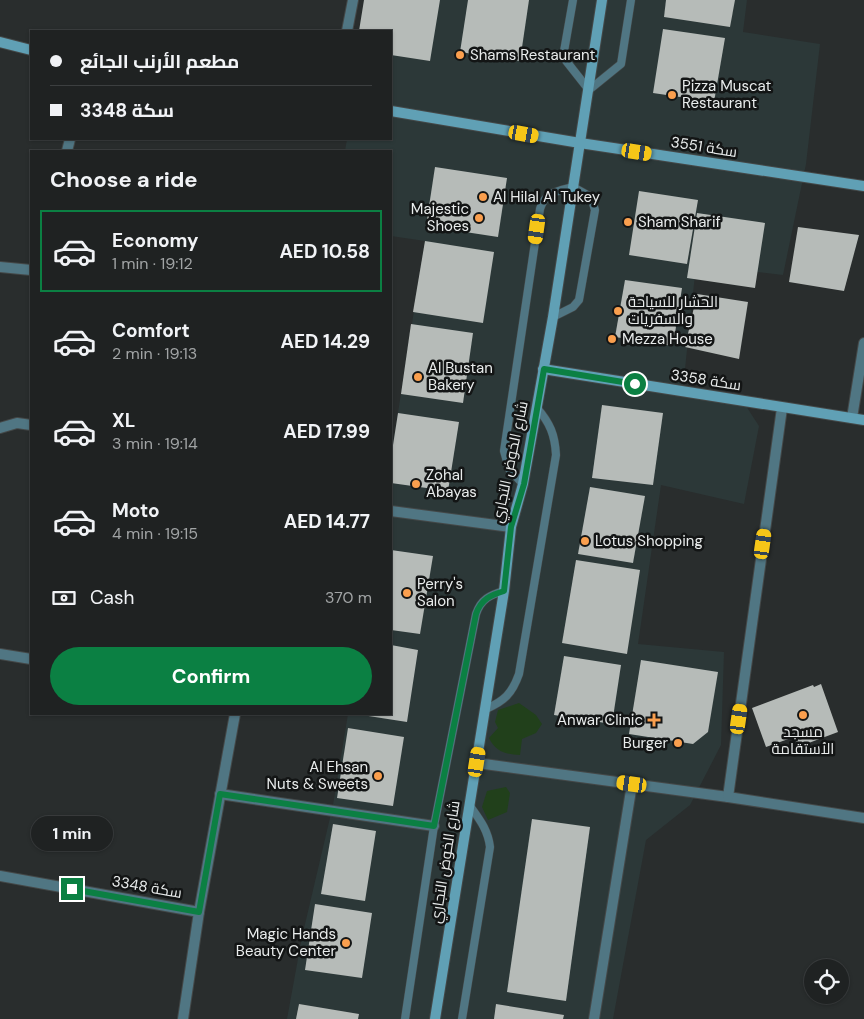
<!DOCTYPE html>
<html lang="en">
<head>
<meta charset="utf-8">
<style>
	body { margin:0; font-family:"DM Sans",Cairo,sans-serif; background:#272a2a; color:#f1f3f6; height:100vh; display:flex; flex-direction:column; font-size:19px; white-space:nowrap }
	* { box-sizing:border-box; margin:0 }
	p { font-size:16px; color:#a1a4a5 }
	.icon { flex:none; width:28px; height:28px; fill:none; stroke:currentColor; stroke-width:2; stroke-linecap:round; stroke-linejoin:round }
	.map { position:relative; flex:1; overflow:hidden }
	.details { position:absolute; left:30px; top:150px; width:362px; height:565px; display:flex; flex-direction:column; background:#1f2222; border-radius:0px; box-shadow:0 1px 4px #0004,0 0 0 1px #3c3f40 }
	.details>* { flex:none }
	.guide { position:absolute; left:30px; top:30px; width:362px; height:110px; border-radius:0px; box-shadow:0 1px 4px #0004,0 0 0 1px #3c3f40; display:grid; align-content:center; height:110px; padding:0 20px; background:#1f2222 }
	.fabs { position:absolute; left:804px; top:959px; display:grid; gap:10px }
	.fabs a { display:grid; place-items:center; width:45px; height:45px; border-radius:50%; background:#1f2222; box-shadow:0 1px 4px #0004,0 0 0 1px #3c3f40; font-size:25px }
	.end { position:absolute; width:22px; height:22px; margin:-11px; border:6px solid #0b8043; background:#fff; box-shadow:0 0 0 2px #fff }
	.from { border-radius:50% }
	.bubble { position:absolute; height:35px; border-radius:18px; background:#1f2222; box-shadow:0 1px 4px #0004,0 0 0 1px #3c3f40; font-size:16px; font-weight:700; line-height:35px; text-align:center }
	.car { position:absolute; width:15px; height:30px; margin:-15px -8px; border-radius:6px; box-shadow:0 0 4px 1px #0007; background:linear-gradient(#f5c518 24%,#345 0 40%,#f5c518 0 76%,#345 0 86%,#f5c518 0) }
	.guide b { display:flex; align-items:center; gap:18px; height:48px; font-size:19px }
	.guide b+b { border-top:1px solid #3c3f40 }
	.guide i { width:12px; height:12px; background:#f1f3f6 }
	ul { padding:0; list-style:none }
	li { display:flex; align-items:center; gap:15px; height:82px; margin:0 10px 8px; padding:0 10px; border:2px solid transparent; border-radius:0px }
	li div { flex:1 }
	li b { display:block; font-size:19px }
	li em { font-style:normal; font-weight:700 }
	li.on { border-color:#0b8043 }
	li>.icon { width:45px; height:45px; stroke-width:1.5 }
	h2 { padding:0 20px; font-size:22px; line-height:60px }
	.pay { display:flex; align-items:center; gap:12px; height:55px; padding:0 20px; font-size:19px }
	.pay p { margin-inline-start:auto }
	.action { display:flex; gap:10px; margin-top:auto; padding:10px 20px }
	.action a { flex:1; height:58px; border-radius:30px; background:#0b8043; color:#fff; font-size:20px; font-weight:700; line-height:58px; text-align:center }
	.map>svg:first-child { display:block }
</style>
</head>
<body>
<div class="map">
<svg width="864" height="1019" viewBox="0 0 864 1019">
	<rect width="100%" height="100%" fill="#292d2d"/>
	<path fill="#2c3838" d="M 364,0 L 747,0 L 743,32 L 820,44 L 806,164 L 783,275 L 696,265 L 682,397 L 746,406 L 759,426 L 744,504 L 661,485 L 638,644 L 724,652 L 721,745 L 690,805 L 646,840 L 613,1019 L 287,1019 L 302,937 L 333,805 L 348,714 L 391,714 L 391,457 L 425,241 L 391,236 L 391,151 L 345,151 L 347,139 L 391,139 L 391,31 L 359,31 Z"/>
	<g fill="#21401b">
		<path d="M 519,703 L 536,715 L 542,724 L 536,733 L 522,739 L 520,755 C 505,754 496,752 489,738 L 498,728 L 495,722 L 498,710 Z"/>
		<path d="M 506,787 L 510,793 L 507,812 L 488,820 L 482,807 L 487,791 Z"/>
	</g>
	<g fill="#b6bbb8">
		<path d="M 364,0 L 440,0 L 430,61 L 391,55 L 391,31 L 359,31 Z"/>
		<path d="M 468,0 L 529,0 L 520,61 L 460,52 Z"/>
		<path d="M 666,0 L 735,0 L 730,27 L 664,17 Z"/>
		<path d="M 663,29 L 725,38 L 714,102 L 653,93 Z"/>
		<path d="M 435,167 L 507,178 L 498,237 L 426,226 Z"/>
		<path d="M 639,191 L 698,200 L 687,264 L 629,255 Z"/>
		<path d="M 697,213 L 765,223 L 755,288 L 687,278 Z"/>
		<path d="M 798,227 L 859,235 L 844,291 L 789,282 Z"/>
		<path d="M 425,241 L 494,252 L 483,323 L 413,312 Z"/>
		<path d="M 625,280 L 682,288 L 673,346 L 615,337 Z"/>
		<path d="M 697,294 L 748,302 L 739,359 L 685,347 Z"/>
		<path d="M 411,324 L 473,333 L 463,403 L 401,394 Z"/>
		<path d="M 602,405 L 663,413 L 653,485 L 592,478 Z"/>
		<path d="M 398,413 L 459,422 L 448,491 L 391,483 L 391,458 Z"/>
		<path d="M 590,487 L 645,496 L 633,563 L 578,554 Z"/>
		<path d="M 391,550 L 433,556 L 420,634 L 391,630 Z"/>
		<path d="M 576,560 L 640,570 L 627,654 L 562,643 Z"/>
		<path d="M 391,645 L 418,650 L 407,722 L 362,715 L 391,714 Z"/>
		<path d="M 564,656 L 621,665 L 612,724 L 554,715 Z"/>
		<path d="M 641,660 L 718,672 L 708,732 L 693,744 L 629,734 Z"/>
		<path d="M 821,684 L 838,732 L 798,747 L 794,737 L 766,747 L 752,708 L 813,685 L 814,687 Z"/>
		<path d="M 348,728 L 404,737 L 393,806 L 337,798 Z"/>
		<path d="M 532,819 L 590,827 L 566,1001 L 507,992 Z"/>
		<path d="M 333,824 L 376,831 L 365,901 L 321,894 Z"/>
		<path d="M 315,904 L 372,913 L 362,978 L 305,970 Z"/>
		<path d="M 299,1004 L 359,1014 L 358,1019 L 296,1019 Z"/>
		<path d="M 496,1004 L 564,1015 L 563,1019 L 494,1019 Z"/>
	</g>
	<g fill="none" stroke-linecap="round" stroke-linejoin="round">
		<g stroke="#444848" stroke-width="9">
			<g id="lane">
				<path d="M 573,0 L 563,57 L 589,90 L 621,64 L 631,0"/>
				<path d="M 523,484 L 509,469 L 504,451 L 540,209 C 545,192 558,191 573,187 L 591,197 L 595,210 L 579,300 L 573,307 L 553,317"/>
				<path d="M 486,709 C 504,701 512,694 519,674 L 556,455 C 555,435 550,423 537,408"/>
				<path d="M 405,1019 L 434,826 L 476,614 C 481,599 490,595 504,591"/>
				<path d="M 462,1019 L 490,847 C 488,830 480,820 470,806"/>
			</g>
		</g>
		<g stroke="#444848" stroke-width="12">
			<g id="street">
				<path d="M 347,31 L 353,0"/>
				<path d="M 67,151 L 70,139"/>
				<path d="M 0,267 L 31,270"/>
				<path d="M 852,418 L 864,343"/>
				<path d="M 0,428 L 17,423 L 31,425"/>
				<path d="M 391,511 L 511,527"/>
				<path d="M 0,654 L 31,659"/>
				<path d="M 477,763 L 728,797 L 864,818"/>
				<path d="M 220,794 L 434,826"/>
				<path d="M 728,797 L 782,408"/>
				<path d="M 0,876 L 199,912"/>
				<path d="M 183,1019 L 199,912 L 235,714"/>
				<path d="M 594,1019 L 632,784"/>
			</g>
		</g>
		<g stroke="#444848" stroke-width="12">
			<g id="secondary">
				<path d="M 0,42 L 31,50"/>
				<path d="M 391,111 L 580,143 L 864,186"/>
				<path d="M 543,369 L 864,420"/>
				<path d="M 435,1019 L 504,591 L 511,527 L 523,484 L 553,317 L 602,0"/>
			</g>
		</g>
		<use href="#lane" stroke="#507683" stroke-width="8"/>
		<use href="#street" stroke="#507683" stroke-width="10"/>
		<use href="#secondary" stroke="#60a0b5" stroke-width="10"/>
	</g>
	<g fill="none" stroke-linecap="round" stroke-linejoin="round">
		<path stroke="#0b8043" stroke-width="6" d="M 72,889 L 199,912 L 220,794 L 434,826 L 476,614 C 481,599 491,595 504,591 L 511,527 L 524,484 L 544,369 L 635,384"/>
	</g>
	<g fill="#fa9f4e" stroke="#131515" stroke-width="2">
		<circle cx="460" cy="55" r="5"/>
		<circle cx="672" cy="95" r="5"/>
		<circle cx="483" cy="197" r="5"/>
		<circle cx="479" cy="218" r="5"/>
		<circle cx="628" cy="222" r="5"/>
		<circle cx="618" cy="311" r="5"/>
		<circle cx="612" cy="339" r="5"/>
		<circle cx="418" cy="377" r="5"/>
		<circle cx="416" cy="484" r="5"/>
		<circle cx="585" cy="541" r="5"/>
		<circle cx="407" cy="593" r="5"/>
		<circle cx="803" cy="715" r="5"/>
		<path d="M651.5 712.5h5v5h5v5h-5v5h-5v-5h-5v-5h5z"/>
		<circle cx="678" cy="743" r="5"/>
		<circle cx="378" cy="776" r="5"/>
		<circle cx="346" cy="943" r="5"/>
	</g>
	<g text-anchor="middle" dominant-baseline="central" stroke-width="5" stroke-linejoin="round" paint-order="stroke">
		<g font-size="15" fill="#e9ecec" stroke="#131515" text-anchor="start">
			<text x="470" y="55">Shams Restaurant</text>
			<text x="682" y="86">Pizza Muscat<tspan x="682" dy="17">Restaurant</tspan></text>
			<text x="493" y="197">Al Hilal Al Tukey</text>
			<text x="469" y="209" text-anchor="end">Majestic<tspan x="469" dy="17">Shoes</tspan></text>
			<text x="638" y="222">Sham Sharif</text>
			<text x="628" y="302">الحشار للسياحة<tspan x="628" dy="17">والسفريات</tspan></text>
			<text x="622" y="339">Mezza House</text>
			<text x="428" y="368">Al Bustan<tspan x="428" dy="17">Bakery</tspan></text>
			<text x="426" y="475">Zohal<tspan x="426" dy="17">Abayas</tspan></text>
			<text x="595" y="541">Lotus Shopping</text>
			<text x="417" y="584">Perry's<tspan x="417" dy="17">Salon</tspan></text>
			<text x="643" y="720" text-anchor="end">Anwar Clinic</text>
			<text x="803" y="732" text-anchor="middle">مسجد<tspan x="803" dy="17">الأستقامة</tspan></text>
			<text x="668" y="743" text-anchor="end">Burger</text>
			<text x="368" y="767" text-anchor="end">Al Ehsan<tspan x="368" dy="17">Nuts &amp; Sweets</tspan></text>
			<text x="336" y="934" text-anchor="end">Magic Hands<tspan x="336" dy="17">Beauty Center</tspan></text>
		</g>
		<g font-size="15" fill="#e9ecec" stroke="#131515">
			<text transform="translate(704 147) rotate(9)">سكة 3551</text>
			<text transform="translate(706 380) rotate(9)">سكة 3358</text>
			<text transform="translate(510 462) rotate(-78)">شارع الخوض التجاري</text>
			<text transform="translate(445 862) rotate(-81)">شارع الخوض التجاري</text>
			<text transform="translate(147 887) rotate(10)">سكة 3348</text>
		</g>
	</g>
</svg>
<div class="fabs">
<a><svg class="icon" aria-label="locate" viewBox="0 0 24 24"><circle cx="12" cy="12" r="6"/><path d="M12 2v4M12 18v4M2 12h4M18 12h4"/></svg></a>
</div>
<i class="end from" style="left:635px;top:384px"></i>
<i class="end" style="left:72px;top:889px"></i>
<div class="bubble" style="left:31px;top:816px;width:82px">1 min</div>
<i class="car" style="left:524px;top:134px;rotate:100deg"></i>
<i class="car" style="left:637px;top:152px;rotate:99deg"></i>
<i class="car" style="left:537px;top:229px;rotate:188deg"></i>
<i class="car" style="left:763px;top:544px;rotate:8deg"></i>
<i class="car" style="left:739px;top:719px;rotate:8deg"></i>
<i class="car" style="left:477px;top:762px;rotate:9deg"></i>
<i class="car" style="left:632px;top:784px;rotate:278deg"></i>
<div class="guide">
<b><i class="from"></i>مطعم الأرنب الجائع</b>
<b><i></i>سكة 3348</b>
</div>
<section class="details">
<h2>Choose a ride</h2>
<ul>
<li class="on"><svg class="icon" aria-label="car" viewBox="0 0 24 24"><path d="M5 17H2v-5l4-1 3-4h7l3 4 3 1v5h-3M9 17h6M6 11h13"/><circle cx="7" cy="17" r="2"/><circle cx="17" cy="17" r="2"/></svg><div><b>Economy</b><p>1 min · 19:12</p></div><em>AED 10.58</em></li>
<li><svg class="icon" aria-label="car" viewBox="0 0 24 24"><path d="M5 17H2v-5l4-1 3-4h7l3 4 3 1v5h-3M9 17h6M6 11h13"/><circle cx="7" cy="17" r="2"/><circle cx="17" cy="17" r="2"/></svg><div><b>Comfort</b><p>2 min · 19:13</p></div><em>AED 14.29</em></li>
<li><svg class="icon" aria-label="car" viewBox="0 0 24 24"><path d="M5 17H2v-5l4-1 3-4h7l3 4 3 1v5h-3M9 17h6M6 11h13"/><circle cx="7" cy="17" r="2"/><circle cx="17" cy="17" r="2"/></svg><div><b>XL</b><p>3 min · 19:14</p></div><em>AED 17.99</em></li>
<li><svg class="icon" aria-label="car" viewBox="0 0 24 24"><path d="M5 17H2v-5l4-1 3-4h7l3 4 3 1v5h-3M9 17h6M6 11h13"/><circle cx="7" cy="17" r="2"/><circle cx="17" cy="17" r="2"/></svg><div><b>Moto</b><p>4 min · 19:15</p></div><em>AED 14.77</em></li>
</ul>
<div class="pay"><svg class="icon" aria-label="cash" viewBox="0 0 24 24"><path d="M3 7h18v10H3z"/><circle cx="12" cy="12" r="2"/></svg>Cash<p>370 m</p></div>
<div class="action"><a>Confirm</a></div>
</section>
</div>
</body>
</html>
